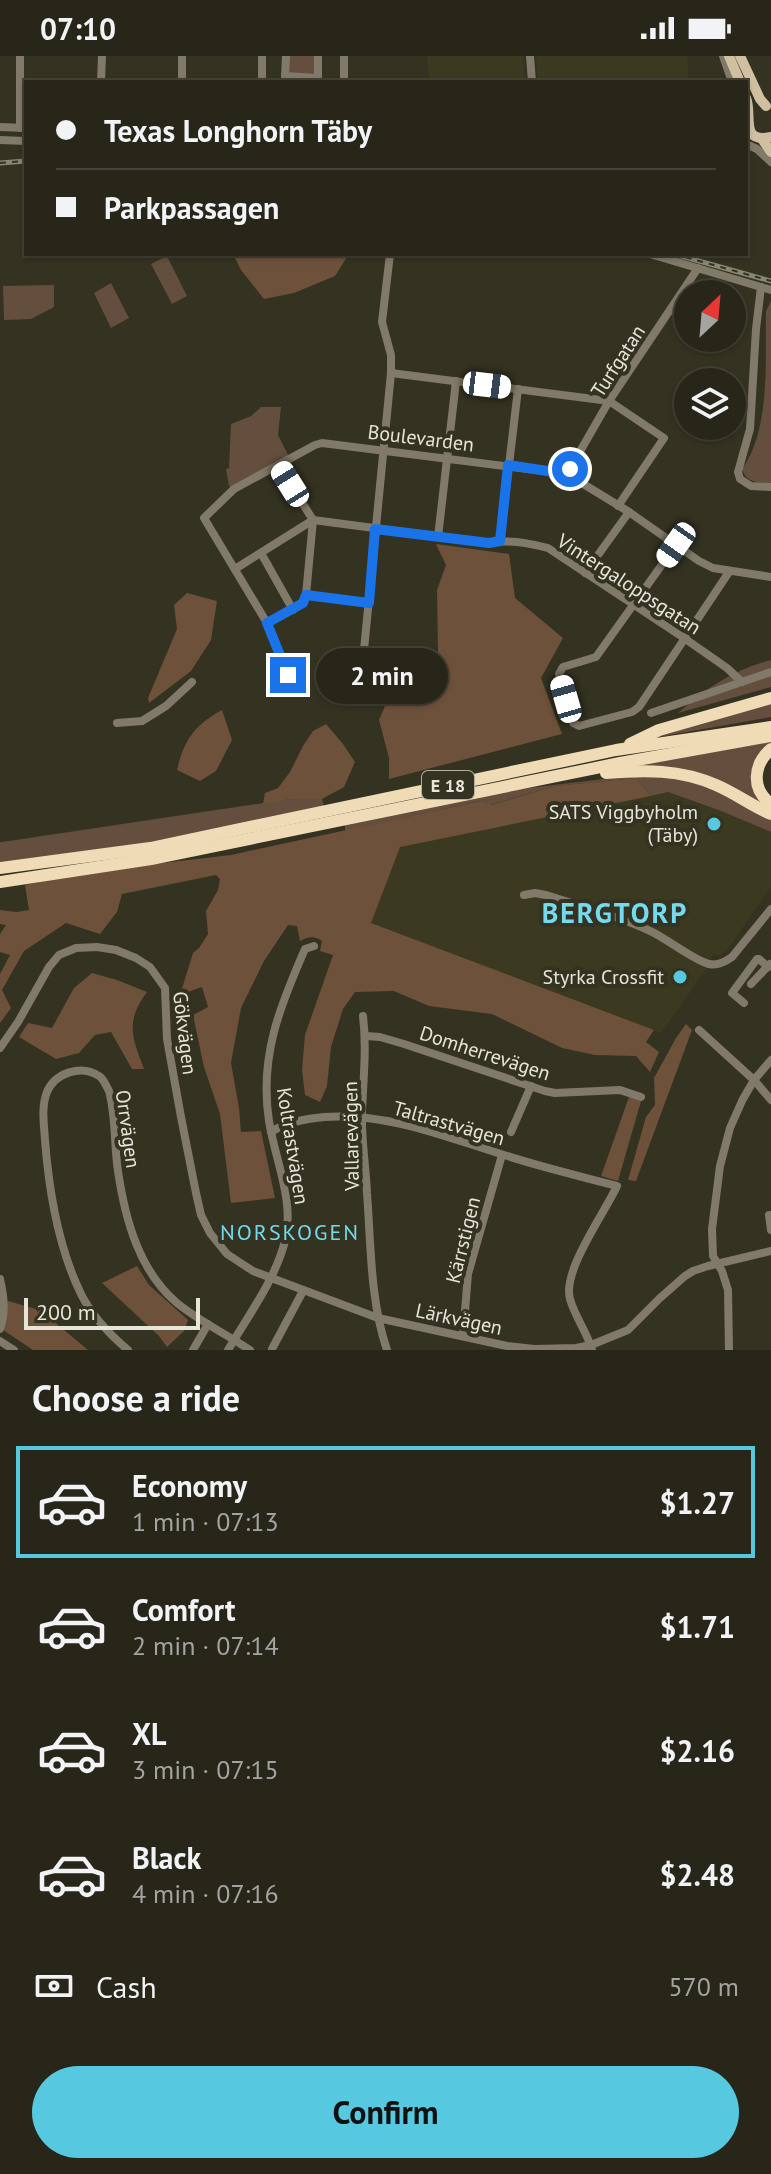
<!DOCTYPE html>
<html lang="en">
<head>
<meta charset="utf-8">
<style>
	body { margin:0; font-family:"PT Sans",sans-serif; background:#2f2e21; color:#f1f3f6; height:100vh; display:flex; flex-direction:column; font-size:30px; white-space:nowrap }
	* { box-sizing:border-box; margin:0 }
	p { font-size:26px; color:#a4a5a2 }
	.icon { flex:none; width:44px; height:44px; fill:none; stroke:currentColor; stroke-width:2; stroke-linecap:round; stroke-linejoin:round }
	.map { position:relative; height:1294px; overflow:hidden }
	.drawer { display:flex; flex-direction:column; background:#272618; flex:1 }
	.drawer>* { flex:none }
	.hud { position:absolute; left:24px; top:24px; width:724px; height:176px; border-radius:0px; box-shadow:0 2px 6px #0004,0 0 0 2px #434337; display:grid; align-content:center; height:176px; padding:0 32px; background:#272618 }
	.needle { width:52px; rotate:26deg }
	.controls { position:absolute; left:674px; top:224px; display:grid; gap:16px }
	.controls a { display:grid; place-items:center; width:72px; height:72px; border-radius:50%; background:#272618; box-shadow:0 2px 6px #0004,0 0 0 2px #434337; font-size:40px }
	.scale { position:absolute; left:24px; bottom:20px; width:176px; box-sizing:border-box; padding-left:8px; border:4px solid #e6e5da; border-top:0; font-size:22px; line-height:28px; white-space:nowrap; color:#e6e5da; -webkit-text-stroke:6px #343220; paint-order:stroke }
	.end { position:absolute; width:36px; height:36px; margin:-18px; border:10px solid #1a73e8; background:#fff; box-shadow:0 0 0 4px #fff }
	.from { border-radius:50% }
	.bubble { position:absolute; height:56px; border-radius:28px; background:#272618; box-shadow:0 2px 6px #0004,0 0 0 2px #434337; font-size:26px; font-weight:800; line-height:56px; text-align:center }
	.car { position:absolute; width:24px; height:48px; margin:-24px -12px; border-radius:10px; box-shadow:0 0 6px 2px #0007; background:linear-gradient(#fff 24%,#345 0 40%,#fff 0 76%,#345 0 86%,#fff 0) }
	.hud b { display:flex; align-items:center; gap:28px; height:76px; font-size:30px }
	.hud b+b { border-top:2px solid #434337 }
	.hud i { width:20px; height:20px; background:#f1f3f6 }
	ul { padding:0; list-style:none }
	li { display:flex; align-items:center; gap:24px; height:112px; margin:0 16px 12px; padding:0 16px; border:4px solid transparent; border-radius:0px }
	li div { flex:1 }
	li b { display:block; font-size:30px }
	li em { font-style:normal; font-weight:800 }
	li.selected { border-color:#56c9e1 }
	li>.icon { width:72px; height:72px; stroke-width:1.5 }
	h2 { padding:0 32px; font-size:36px; line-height:96px }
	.pay { display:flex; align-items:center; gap:20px; height:88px; padding:0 32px; font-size:30px }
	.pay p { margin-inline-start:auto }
	.primary-button { display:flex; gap:16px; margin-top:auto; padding:16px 32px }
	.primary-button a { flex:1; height:92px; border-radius:48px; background:#56c9e1; color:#111; font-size:32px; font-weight:800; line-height:92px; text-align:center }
	.status { display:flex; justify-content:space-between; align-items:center; height:56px; padding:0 40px; background:#272618; direction:ltr }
	.status svg { height:22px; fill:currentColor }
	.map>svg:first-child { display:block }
</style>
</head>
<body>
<div class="status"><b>07:10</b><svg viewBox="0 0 49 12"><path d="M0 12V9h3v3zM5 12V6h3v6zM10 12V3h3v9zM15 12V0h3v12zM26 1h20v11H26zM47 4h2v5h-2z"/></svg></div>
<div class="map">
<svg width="771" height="1294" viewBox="0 0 771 1294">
	<rect width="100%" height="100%" fill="#343220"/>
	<g fill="#3b391f">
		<path d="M 427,0 L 523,0 L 525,26 L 429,26 Z"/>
		<path d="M 536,0 L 687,0 L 689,26 L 538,26 Z"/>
		<path d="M 667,736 L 721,755 L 771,776 L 771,831 L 727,894 L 721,899 L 712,899 L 706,914 L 661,977 L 370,867 L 399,791 Z"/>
	</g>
	<g fill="#644e3d">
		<path d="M 282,0 L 322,0 L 322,26 L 282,25 Z"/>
		<path d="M 167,200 L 187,240 L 172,248 L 151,208 Z"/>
		<path d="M 111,227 L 129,262 L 111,272 L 94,237 Z"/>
		<path d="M 54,229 L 54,251 L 31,263 L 4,264 L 3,230 Z"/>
		<path d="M 771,245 L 771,427 C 758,427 746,427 742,413 C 771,373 765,303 766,255 Z"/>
		<path d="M 261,351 L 281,351 L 278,379 L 290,403 L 234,433 L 229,430 L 226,413 L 229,412 L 231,368 L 251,360 Z"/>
		<path d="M 771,604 L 771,631 L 678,657 C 708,631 733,614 771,604 Z"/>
		<path d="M 771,648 L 771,661 L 653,682 L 694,666 Z"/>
		<path d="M 771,686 L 771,688 C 745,706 746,729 766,750 L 752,744 L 639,711 L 639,709 Z"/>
		<path d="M 637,719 C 655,720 672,721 689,725 C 718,732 745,750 771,764 L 771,776 L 721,755 L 668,736 L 651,740 L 636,722 L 555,730 L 490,749 L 480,745 L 345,775 L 345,768 L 512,734 Z"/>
		<path d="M 290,743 L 322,743 L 324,751 L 129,790 L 0,806 L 0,786 L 2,786 Z"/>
	</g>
	<g fill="#6e513a">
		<path d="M 233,198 L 349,198 L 335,220 L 294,237 L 264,243 L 241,214 Z"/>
		<path d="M 436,488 L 509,498 L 515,542 L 563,582 L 541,622 L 562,678 L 389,723 L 389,702 L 379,664 L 393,631 L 422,624 L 438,597 L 437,534 L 446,509 Z"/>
		<path d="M 187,537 L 217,545 L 211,584 L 191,615 L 149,647 L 148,642 L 177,573 L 174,549 Z"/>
		<path d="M 222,654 L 232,684 L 216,715 L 200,725 L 177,714 C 184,683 195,669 222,654 Z"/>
		<path d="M 326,668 L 343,688 L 355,706 L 344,731 L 322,743 L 290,743 L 263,748 L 265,737 L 278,732 L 290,716 L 303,690 L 313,675 Z"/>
		<path d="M 636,722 L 651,740 L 400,791 L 371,867 L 654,974 L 646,986 L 659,996 L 650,1016 L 636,1000 L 595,999 L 562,992 L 492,958 L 429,950 L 394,935 L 355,936 L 343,953 L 331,991 L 327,1030 L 320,1046 L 305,1039 L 302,1014 L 305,979 L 333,899 L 320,895 L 322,885 C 314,879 308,881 300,885 L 297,870 L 288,869 L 264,905 L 241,952 L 231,1007 L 239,1052 L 241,1076 L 261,1075 L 275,1142 L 231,1147 L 220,1058 L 204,1011 L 193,959 L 208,951 L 202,931 L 180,939 L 193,897 L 199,892 L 208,878 L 206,855 L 218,834 L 220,823 L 216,819 L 122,838 L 117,856 L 100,878 L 66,867 L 24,895 L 2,934 L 11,952 L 0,967 L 0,918 L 10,899 L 0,896 L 0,878 L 6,869 L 0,868 L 0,854 L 17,856 L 29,854 L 25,829 L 85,816 L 231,799 L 481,745 L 491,749 L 555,730 Z"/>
		<path d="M 92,917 L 117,924 L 147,936 C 125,966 132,981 144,1013 L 132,1013 L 111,976 L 95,979 L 79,997 L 56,1003 L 19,981 L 28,967 L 52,972 L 74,932 Z"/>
		<path d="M 686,968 L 692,974 L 636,1125 L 628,1124 L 646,1061 L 655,1049 L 654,1022 L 676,982 Z"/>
		<path d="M 629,1041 L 641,1045 L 618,1125 L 601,1120 Z"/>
		<path d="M 137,1210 L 149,1229 L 188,1264 L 184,1275 L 167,1291 L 159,1280 L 102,1227 Z"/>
		<path d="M 8,1245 L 40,1254 L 88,1294 L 33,1294 L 0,1272 Z"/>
	</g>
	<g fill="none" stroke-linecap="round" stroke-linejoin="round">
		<g stroke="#81796a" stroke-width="8">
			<path d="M 20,0 L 20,72"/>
			<path d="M 262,0 L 262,26"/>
			<path d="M 286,0 L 285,20 L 318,22 L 318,0"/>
			<path d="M 530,0 L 532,26"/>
			<path d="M 723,0 L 732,26"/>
			<path d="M 101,26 L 102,0"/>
			<path d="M 182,26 L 182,0"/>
			<path d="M 344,26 L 344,0"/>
			<path d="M 0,71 L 26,72"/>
			<path d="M 0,84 L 26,85"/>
			<path d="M 746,88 L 757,93 L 771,106"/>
			<path d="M 650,198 L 771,234"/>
			<path d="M 761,231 L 756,273 L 750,373 L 738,416 L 740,423 L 751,430 L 771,431"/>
			<path d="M 391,317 L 609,345 L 664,382 L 618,450"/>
			<path d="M 279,410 L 313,464 L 489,487 C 508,483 529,487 548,492 L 684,582 L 727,612 L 742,626"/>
			<path d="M 567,418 L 609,345 L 698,212"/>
			<path d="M 438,481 L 456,325"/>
			<path d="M 500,485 L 518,333"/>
			<path d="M 676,489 L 596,601 L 563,611 L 559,618 L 573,667 L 579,670 L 632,656 L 639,651 L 729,516"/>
			<path d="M 261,497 L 293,554"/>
			<path d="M 235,513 L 313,464"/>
			<path d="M 585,517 L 629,456"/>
			<path d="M 306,539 L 369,547"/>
			<path d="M 267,567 L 303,547 L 306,539 L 313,464"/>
			<path d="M 363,604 L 391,317 L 391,299 L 382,266 L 390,198"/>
			<path d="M 288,619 L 267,567 L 204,462 L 234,433 L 315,389 L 322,387 L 567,418 L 629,456 L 699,505 L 713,512 L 771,521"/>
			<path d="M 651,657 L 771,616"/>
			<path d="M 117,667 L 142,665 L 166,650 L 192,626"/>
			<path d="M 524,839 L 535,837 L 546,839 C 580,850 615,859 648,874 C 665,881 694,905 709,908 C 717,910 725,906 732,901 L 771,853"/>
			<path d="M 751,928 L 770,908"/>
			<path d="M 744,947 L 732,937 L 757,903 L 759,903 L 768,911"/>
			<path d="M 363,960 C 367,993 363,1024 362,1057 C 361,1083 366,1111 367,1137 C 371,1189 370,1244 387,1294"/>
			<path d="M 699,974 L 754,1024 L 771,1044"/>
			<path d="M 366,980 L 380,981 L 404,988 L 545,1035 L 555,1037 L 620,1034 L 641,1041"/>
			<path d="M 0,992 L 18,966 L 49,911 L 59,899 L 76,892 L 97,891 L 116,894 L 136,902 L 150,911 L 165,932 L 167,983 L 181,1061 L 196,1137 L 201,1159 L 210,1177 L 227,1198 L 253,1215 L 378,1262 L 507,1290 L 534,1293 L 576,1292 L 591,1289 L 628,1274 L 660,1242 L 685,1220 L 693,1215 L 708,1210 L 771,1195"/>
			<path d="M 743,1043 L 754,1024 L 771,1004"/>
			<path d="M 271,1076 C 286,1066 306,1063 324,1061 C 389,1057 443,1080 504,1099 C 541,1111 579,1120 617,1130 C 604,1158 562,1215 570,1243 C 575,1261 587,1276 592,1294"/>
			<path d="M 511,1076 L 531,1030"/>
			<path d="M 769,1159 L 771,1174"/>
			<path d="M 0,1223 C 4,1241 6,1256 0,1273"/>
			<path d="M 463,1279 L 468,1218 L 502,1099"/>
			<path d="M 0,1285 L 14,1294"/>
			<path d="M 272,1293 L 303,1235"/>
			<path d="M 128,1294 C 109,1278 92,1260 81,1238 C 58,1191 49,1136 45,1084 C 44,1068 41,1051 47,1036 C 55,1017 81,1008 99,1020 C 104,1023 106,1030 109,1035 C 116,1060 114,1089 118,1115 C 125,1163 139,1215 177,1247 C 199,1265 226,1278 250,1294"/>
			<path d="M 193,1294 L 208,1268"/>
			<path d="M 228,1294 C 248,1260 275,1224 285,1185 C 295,1145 275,1104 269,1065 C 259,1001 280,950 305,893 L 314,890"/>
			<path d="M 729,1294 L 728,1234 L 722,1215 L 713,1200 L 712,1173 L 720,1110 L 730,1072 L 742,1045"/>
		</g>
		<g stroke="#d0bfa1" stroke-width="10">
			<path d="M 729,0 L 740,26"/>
			<path d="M 740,0 L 760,43 L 766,50"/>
			<path d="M 746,42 C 753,59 739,88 771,81"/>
			<path d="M 762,83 L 771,96"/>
		</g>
		<g stroke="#f0dbb7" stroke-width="12">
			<path d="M 630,688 L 659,674 L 771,642"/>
			<path d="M 771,693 C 753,709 751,733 771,748"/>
			<path d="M 606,717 C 644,714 680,713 716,729 C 735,737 752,750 771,758"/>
			<path d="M 0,812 L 150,792 L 616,694 L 771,671"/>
			<path d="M 0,826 L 151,803 L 620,707 L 771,680"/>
		</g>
		<g stroke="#878677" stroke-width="5">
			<g id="rail">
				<path d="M 0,107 L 26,105"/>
				<path d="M 674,198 L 771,225"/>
			</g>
		</g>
		<use href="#rail" stroke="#343220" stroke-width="2" stroke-dasharray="6" stroke-linecap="butt"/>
	</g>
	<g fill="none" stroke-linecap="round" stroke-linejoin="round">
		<path stroke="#1a73e8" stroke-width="10" d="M 288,619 L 267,567 L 303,547 L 306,539 L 369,547 L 375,473 L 489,487 L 500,485 L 508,409 L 567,418 L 570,413"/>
	</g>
	<g fill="#56c9e1" stroke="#343220" stroke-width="3">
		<circle cx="714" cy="768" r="8"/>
		<circle cx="680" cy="921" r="8"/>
	</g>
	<g text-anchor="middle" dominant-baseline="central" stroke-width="8" stroke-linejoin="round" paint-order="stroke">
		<rect fill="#343220" stroke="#b1afa2" stroke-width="2" x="422" y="715" width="52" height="28" rx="6"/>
		<g font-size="18" font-weight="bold" fill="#e6e5da">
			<text x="448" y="729">E 18</text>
		</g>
		<g font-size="20" fill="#e6e5da" stroke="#343220">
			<text transform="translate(618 305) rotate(-57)">Turfgatan</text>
			<text transform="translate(421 382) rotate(7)">Boulevarden</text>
			<text transform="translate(629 528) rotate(33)">Vintergaloppsgatan</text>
			<text transform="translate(185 977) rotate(83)">Gökvägen</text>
			<text transform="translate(485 997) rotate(18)">Domherrevägen</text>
			<text transform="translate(449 1067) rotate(16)">Taltrastvägen</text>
			<text transform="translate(128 1073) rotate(82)">Orrvägen</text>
			<text transform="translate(351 1080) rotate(-91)">Vallarevägen</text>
			<text transform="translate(293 1090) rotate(81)">Koltrastvägen</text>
			<text transform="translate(463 1184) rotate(-76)">Kärrstigen</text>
			<text transform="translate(459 1263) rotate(12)">Lärkvägen</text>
		</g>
		<g font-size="20" fill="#e6e5da" stroke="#343220" text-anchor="end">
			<text x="698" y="756">SATS Viggbyholm<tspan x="698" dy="23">(Täby)</tspan></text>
			<text x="664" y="921">Styrka Crossfit</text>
		</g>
		<g font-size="22" letter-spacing="2" fill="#74daf0" stroke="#343220">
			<text x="290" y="1176">NORSKOGEN</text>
		</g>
		<g font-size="28" font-weight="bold" letter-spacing="2" fill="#74daf0" stroke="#343220">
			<text x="615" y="856">BERGTORP</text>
		</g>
	</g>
</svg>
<div class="controls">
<a><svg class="needle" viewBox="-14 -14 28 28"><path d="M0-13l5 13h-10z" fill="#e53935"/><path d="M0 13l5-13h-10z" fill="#a4a5a2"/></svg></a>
<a><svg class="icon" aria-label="layers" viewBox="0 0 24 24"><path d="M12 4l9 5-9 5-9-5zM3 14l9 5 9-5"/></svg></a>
</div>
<div class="scale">200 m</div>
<i class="end from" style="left:570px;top:413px"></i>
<i class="end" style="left:288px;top:619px"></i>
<div class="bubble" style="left:316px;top:592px;width:132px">2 min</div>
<i class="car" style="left:487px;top:329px;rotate:97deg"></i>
<i class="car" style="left:290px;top:428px;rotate:328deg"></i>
<i class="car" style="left:676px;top:489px;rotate:215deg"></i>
<i class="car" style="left:566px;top:643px;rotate:344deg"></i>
<div class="hud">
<b><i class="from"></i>Texas Longhorn Täby</b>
<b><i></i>Parkpassagen</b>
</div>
</div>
<section class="drawer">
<h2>Choose a ride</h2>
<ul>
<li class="selected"><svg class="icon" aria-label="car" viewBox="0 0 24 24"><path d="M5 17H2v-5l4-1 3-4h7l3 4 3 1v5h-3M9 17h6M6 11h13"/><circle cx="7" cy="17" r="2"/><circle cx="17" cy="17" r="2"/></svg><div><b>Economy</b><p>1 min · 07:13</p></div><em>$1.27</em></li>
<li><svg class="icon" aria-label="car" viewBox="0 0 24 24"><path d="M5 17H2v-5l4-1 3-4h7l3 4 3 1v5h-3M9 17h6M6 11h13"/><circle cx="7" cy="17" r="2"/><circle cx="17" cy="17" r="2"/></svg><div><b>Comfort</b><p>2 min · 07:14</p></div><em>$1.71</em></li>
<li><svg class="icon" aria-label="car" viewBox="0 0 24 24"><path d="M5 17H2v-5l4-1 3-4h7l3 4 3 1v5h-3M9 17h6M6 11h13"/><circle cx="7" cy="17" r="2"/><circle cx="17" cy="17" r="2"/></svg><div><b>XL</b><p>3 min · 07:15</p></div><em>$2.16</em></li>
<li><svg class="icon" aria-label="car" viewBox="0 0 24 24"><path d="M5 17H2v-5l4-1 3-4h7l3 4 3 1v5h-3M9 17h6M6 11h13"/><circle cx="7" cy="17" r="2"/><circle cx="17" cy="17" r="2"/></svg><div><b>Black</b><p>4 min · 07:16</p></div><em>$2.48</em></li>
</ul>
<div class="pay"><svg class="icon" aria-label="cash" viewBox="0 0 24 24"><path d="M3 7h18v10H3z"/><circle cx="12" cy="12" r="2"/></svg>Cash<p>570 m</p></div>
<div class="primary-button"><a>Confirm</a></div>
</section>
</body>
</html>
